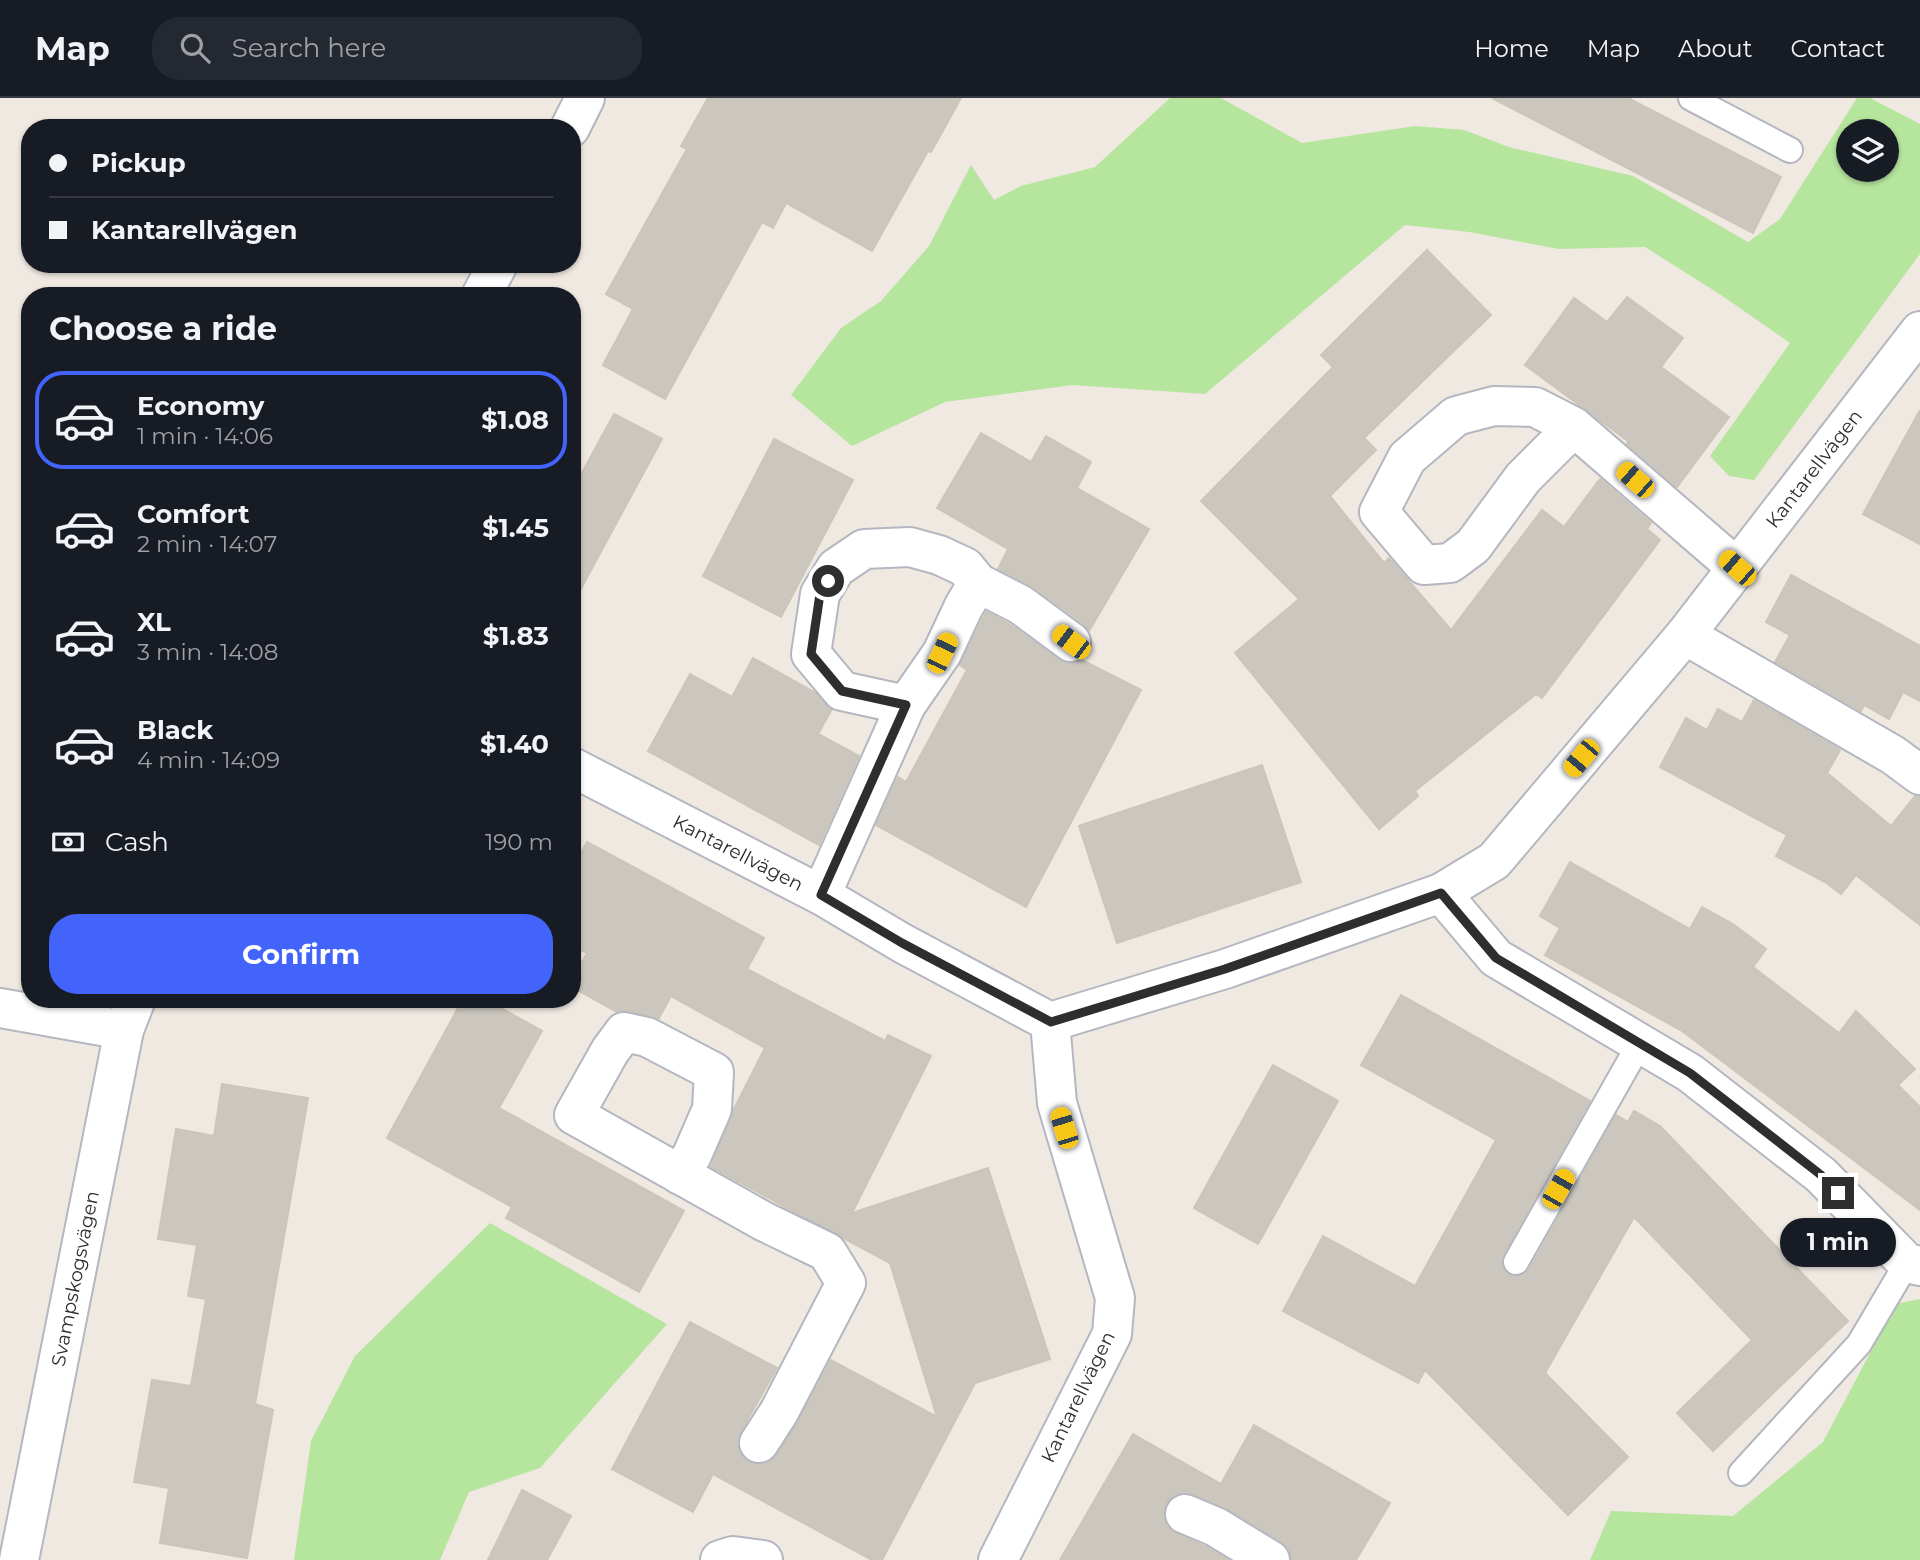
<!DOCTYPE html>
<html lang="en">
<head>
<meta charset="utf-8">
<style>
	body { margin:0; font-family:Montserrat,sans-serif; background:#242831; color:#f1f3f6; height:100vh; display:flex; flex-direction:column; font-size:26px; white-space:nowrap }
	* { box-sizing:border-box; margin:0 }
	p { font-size:23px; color:#9ea1a6 }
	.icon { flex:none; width:38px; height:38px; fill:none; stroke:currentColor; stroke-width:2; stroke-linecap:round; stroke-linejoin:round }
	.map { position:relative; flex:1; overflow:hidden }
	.sheet { position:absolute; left:21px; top:189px; width:560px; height:721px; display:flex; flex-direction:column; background:#171b24; border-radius:28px; box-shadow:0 2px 5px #0004 }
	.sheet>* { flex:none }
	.guide { position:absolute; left:21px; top:21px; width:560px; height:154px; border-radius:28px; box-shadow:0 2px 5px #0004; display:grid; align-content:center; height:154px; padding:0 28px; background:#171b24 }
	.tools { position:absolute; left:1836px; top:21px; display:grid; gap:14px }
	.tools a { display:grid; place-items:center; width:63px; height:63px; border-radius:50%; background:#171b24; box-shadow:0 2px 5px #0004; font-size:35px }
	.end { position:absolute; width:32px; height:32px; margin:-16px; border:9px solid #2e2e2e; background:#fff; box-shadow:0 0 0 4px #fff }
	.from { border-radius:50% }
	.bubble { position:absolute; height:49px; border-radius:24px; background:#171b24; box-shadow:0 2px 5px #0004; font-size:23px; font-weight:700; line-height:49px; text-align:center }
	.car { position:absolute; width:21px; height:42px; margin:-21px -10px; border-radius:9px; box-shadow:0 0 5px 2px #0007; background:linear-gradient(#f5c518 24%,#345 0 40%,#f5c518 0 76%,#345 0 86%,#f5c518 0) }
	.guide b { display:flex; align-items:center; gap:24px; height:66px; font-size:26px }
	.guide b+b { border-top:2px solid #363941 }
	.guide i { width:18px; height:18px; background:#f1f3f6 }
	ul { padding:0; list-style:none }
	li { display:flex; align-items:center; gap:21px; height:98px; margin:0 14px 10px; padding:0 14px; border:4px solid transparent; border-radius:28px }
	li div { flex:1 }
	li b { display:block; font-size:26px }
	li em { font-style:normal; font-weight:700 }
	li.current { border-color:#4264fb }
	li>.icon { width:63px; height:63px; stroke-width:1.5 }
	h2 { padding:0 28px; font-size:32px; line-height:84px }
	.pay { display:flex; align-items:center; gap:18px; height:77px; padding:0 28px; font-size:26px }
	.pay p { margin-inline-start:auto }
	.action { display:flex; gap:14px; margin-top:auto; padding:14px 28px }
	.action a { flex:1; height:80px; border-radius:28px; background:#4264fb; color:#fff; font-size:28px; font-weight:700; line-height:80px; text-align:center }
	header { display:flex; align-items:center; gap:42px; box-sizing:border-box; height:98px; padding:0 35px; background:#171b24; border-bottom:2px solid #363941 }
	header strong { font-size:33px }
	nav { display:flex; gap:38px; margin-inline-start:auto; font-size:24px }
	.search { width:490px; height:63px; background:#242831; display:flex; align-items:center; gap:18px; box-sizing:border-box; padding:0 24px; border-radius:28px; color:#9ea1a6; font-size:26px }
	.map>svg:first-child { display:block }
</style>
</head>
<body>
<header>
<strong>Map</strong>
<div class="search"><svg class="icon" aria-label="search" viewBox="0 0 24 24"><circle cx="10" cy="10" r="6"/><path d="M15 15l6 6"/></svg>Search here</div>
<nav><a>Home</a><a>Map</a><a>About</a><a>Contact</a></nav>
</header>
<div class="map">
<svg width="1920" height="1462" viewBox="0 0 1920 1462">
	<rect width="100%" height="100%" fill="#efe9e1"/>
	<g fill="#b6e59e" fill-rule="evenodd">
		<path d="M 1170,0 L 1221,0 L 1302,45 L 1415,28 L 1464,32 L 1509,49 L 1633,78 L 1748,144 L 1780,121 L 1857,0 L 1870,0 L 1920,26 L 1920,156 L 1754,382 L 1729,378 L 1710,358 L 1790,245 L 1721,197 L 1645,149 L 1559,151 L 1469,134 L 1405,127 L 1205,296 L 1073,287 L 945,304 L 852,348 L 791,297 L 841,230 L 881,203 L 929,148 L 971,67 L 994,102 L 1021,88 L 1095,69 ZM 1848,33 L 1886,33 L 1886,72 L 1848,72 Z"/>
		<path d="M 490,1125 L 667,1226 L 540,1370 L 469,1394 L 440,1462 L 294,1462 L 311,1343 L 355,1258 Z"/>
		<path d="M 1920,1201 L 1920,1462 L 1590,1462 L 1611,1413 L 1733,1418 L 1823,1344 L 1896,1206 Z"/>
	</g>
	<g fill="#cbc7bf" stroke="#cbc5ba" stroke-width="2">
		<path d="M 708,0 L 961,0 L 931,54 L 928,53 L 872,153 L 786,105 L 773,130 L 762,124 L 665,301 L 603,267 L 633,211 L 606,196 L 687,51 L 681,48 Z"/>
		<path d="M 1492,0 L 1628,0 L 1781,79 L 1753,135 Z"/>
		<path d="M 1427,152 L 1491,217 L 1364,340 L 1376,352 L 1330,398 L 1384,465 L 1389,460 L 1451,532 L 1542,412 L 1564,429 L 1600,381 L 1651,425 L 1647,431 L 1660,442 L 1542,600 L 1536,596 L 1415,693 L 1418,698 L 1379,731 L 1235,555 L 1299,501 L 1201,403 L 1333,269 L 1321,257 Z"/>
		<path d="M 1627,199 L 1683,240 L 1661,269 L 1729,319 L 1677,389 L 1627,346 L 1628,343 L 1525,267 L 1574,200 L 1607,224 Z"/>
		<path d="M 1920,312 L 1920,446 L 1863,416 Z"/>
		<path d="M 614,316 L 662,341 L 572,507 L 572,393 Z"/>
		<path d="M 981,335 L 1031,364 L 1046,338 L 1091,364 L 1077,390 L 1149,431 L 1089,533 L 1084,526 L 1034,489 L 998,471 L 1008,451 L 937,410 Z"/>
		<path d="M 774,341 L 853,382 L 781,519 L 703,478 Z"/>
		<path d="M 1791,477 L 1920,548 L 1920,603 L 1903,594 L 1889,621 L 1864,607 L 1861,613 L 1775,564 L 1790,537 L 1766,524 Z"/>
		<path d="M 986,514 L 1009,526 L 1059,562 L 1069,566 L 1082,562 L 1141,592 L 1026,809 L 876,727 L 898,679 L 906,684 L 967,572 L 960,567 Z"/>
		<path d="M 753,560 L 814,594 L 832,611 L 818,636 L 859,658 L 819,747 L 648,653 L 690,576 L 732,599 Z"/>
		<path d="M 1754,602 L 1840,652 L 1827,675 L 1891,728 L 1915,698 L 1920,698 L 1920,827 L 1856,777 L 1841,796 L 1825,784 L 1776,758 L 1787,737 L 1660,669 L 1686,620 L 1707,632 L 1718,611 L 1742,624 Z"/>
		<path d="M 1262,667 L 1301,784 L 1117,845 L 1079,728 Z"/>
		<path d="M 587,744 L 764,840 L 747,871 L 885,943 L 888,937 L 931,958 L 852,1115 L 988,1070 L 1050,1261 L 975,1285 L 882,1462 L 872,1462 L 713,1376 L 693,1414 L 612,1371 L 690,1224 L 777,1270 L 741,1333 L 737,1343 L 739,1354 L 748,1364 L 757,1367 L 768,1365 L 777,1357 L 798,1324 L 831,1262 L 937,1319 L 890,1165 L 711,1069 L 734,1011 L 765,950 L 671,898 L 659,920 L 629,913 L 617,914 L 572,889 L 572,883 L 587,855 L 572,847 L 572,770 Z"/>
		<path d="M 1570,764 L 1690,831 L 1702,809 L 1733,826 L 1766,851 L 1753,869 L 1839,935 L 1856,913 L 1915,971 L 1898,987 L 1920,1009 L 1920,1112 L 1682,933 L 1545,857 L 1560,830 L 1540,818 Z"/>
		<path d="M 1401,897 L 1590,1003 L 1503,1157 L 1501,1165 L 1508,1177 L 1517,1179 L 1529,1172 L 1616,1017 L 1628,1024 L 1634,1013 L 1660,1028 L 1848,1223 L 1713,1353 L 1677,1315 L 1752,1242 L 1634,1119 L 1545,1275 L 1628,1359 L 1568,1417 L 1425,1272 L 1418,1285 L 1283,1213 L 1323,1138 L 1415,1188 L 1496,1042 L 1361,967 Z"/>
		<path d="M 463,901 L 485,901 L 542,933 L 499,1010 L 684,1113 L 639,1194 L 506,1120 L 512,1109 L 387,1040 Z"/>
		<path d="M 1273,967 L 1338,1003 L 1258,1146 L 1194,1110 Z"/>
		<path d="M 222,986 L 308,1000 L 255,1306 L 273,1312 L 247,1460 L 160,1445 L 169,1390 L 134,1384 L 152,1282 L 191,1288 L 206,1201 L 188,1198 L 197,1147 L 158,1141 L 176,1031 L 214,1038 Z"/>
		<path d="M 1254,1327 L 1390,1405 L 1356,1462 L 1292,1462 L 1289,1451 L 1281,1443 L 1224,1409 L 1193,1396 L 1183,1394 L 1172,1398 L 1165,1407 L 1163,1418 L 1167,1429 L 1177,1436 L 1206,1449 L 1228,1462 L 1060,1462 L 1133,1336 L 1221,1386 Z"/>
		<path d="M 522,1392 L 571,1418 L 547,1462 L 488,1462 Z"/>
	</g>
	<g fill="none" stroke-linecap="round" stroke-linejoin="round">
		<g stroke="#b4b7c1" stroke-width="28">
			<g id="service">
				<path d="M 1691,0 L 1790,52"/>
				<path d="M 1516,1164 L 1640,945"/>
				<path d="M 1741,1375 L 1859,1246 L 1907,1165"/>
			</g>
		</g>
		<g stroke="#b4b7c1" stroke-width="42">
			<g id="minor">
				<path d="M 570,30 L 585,0"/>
				<path d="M 481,198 L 498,166"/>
				<path d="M 1574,329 L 1523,380 L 1473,448 L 1450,465 L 1424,467 L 1379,414 L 1407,360 L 1456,318 L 1494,308 L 1535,309 L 1574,329 L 1737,470"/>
				<path d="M 1685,537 L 1893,657 L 1920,677"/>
				<path d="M 906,607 L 842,593 L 811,556 L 820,496 L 836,470 L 864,451 L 910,449 L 939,457 L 965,469 L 978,485"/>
				<path id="s1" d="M 572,669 L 821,797 L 902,845 L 1050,924 L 1225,871 L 1441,795 L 1494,763 L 1685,537 L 1920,233"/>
				<path d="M 1441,795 L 1496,860 L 1690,975 L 1821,1077 L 1907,1165 L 1920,1168"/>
				<path d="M 821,797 L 906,607 L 942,555 L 964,508 L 978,485 L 1021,507 L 1071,544"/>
				<path d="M 0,910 L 124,932"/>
				<path d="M 680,1077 L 692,1057 L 712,1011 L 714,974 L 647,939 L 624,934 L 610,953 L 574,1017 L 763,1123 L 827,1154 L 846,1185 L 779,1314 L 759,1345"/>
				<path d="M 1185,1416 L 1216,1429 L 1270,1462"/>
				<path id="s2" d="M 19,1462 L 124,932 L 136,901"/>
				<path d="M 720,1462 L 733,1458 L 763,1462"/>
				<path d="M 998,1462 L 1112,1236 L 1115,1200 L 1057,1005 L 1050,924"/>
			</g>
		</g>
		<use href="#service" stroke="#fff" stroke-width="24"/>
		<use href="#minor" stroke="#fff" stroke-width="38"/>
	</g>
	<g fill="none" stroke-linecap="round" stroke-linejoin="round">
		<path stroke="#2e2e2e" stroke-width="9" d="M 828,483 L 820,496 L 811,556 L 842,593 L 906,607 L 821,797 L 902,845 L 1051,924 L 1225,871 L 1441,795 L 1496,860 L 1690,975 L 1821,1077 L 1838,1095"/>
	</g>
	<g text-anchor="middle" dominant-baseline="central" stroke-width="7" stroke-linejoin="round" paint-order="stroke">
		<g font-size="19" fill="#2e2e2e" stroke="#fff">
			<text stroke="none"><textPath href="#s1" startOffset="1522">Kantarellvägen</textPath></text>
			<text stroke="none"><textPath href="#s1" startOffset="187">Kantarellvägen</textPath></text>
			<text stroke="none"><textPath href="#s2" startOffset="287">Svampskogsvägen</textPath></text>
			<text transform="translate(1078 1299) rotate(-64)">Kantarellvägen</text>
		</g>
	</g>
</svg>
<div class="tools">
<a><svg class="icon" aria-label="layers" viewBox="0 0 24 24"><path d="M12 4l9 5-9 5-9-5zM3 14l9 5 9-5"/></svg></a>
</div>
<i class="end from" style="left:828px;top:483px"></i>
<i class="end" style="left:1838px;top:1095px"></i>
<div class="bubble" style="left:1780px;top:1120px;width:116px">1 min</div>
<i class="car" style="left:1635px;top:382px;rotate:311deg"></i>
<i class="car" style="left:1737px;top:470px;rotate:311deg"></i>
<i class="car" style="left:1071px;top:544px;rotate:307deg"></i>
<i class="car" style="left:942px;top:555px;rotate:25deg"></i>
<i class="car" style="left:1581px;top:660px;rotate:220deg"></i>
<i class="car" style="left:1064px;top:1030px;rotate:343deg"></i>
<i class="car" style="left:1558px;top:1091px;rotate:30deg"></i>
<div class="guide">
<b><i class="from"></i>Pickup</b>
<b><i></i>Kantarellvägen</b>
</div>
<section class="sheet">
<h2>Choose a ride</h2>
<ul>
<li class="current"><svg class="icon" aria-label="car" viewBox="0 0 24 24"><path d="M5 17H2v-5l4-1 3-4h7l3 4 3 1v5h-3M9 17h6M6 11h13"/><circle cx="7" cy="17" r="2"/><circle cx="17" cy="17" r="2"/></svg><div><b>Economy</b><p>1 min · 14:06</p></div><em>$1.08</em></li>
<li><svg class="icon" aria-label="car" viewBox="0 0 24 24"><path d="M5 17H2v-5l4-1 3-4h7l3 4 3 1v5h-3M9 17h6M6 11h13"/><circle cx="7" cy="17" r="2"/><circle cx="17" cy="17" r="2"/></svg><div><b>Comfort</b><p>2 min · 14:07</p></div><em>$1.45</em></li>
<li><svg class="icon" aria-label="car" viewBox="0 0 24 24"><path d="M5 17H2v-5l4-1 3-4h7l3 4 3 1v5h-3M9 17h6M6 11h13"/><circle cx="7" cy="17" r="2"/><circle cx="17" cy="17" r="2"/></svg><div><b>XL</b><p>3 min · 14:08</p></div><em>$1.83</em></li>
<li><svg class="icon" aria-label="car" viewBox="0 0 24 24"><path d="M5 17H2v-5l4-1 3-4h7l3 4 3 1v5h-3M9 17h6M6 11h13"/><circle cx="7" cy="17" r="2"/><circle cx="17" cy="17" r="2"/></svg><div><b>Black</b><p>4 min · 14:09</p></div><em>$1.40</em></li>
</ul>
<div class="pay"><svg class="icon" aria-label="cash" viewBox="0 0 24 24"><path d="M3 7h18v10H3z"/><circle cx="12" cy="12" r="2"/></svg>Cash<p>190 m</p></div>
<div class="action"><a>Confirm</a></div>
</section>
</div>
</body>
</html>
